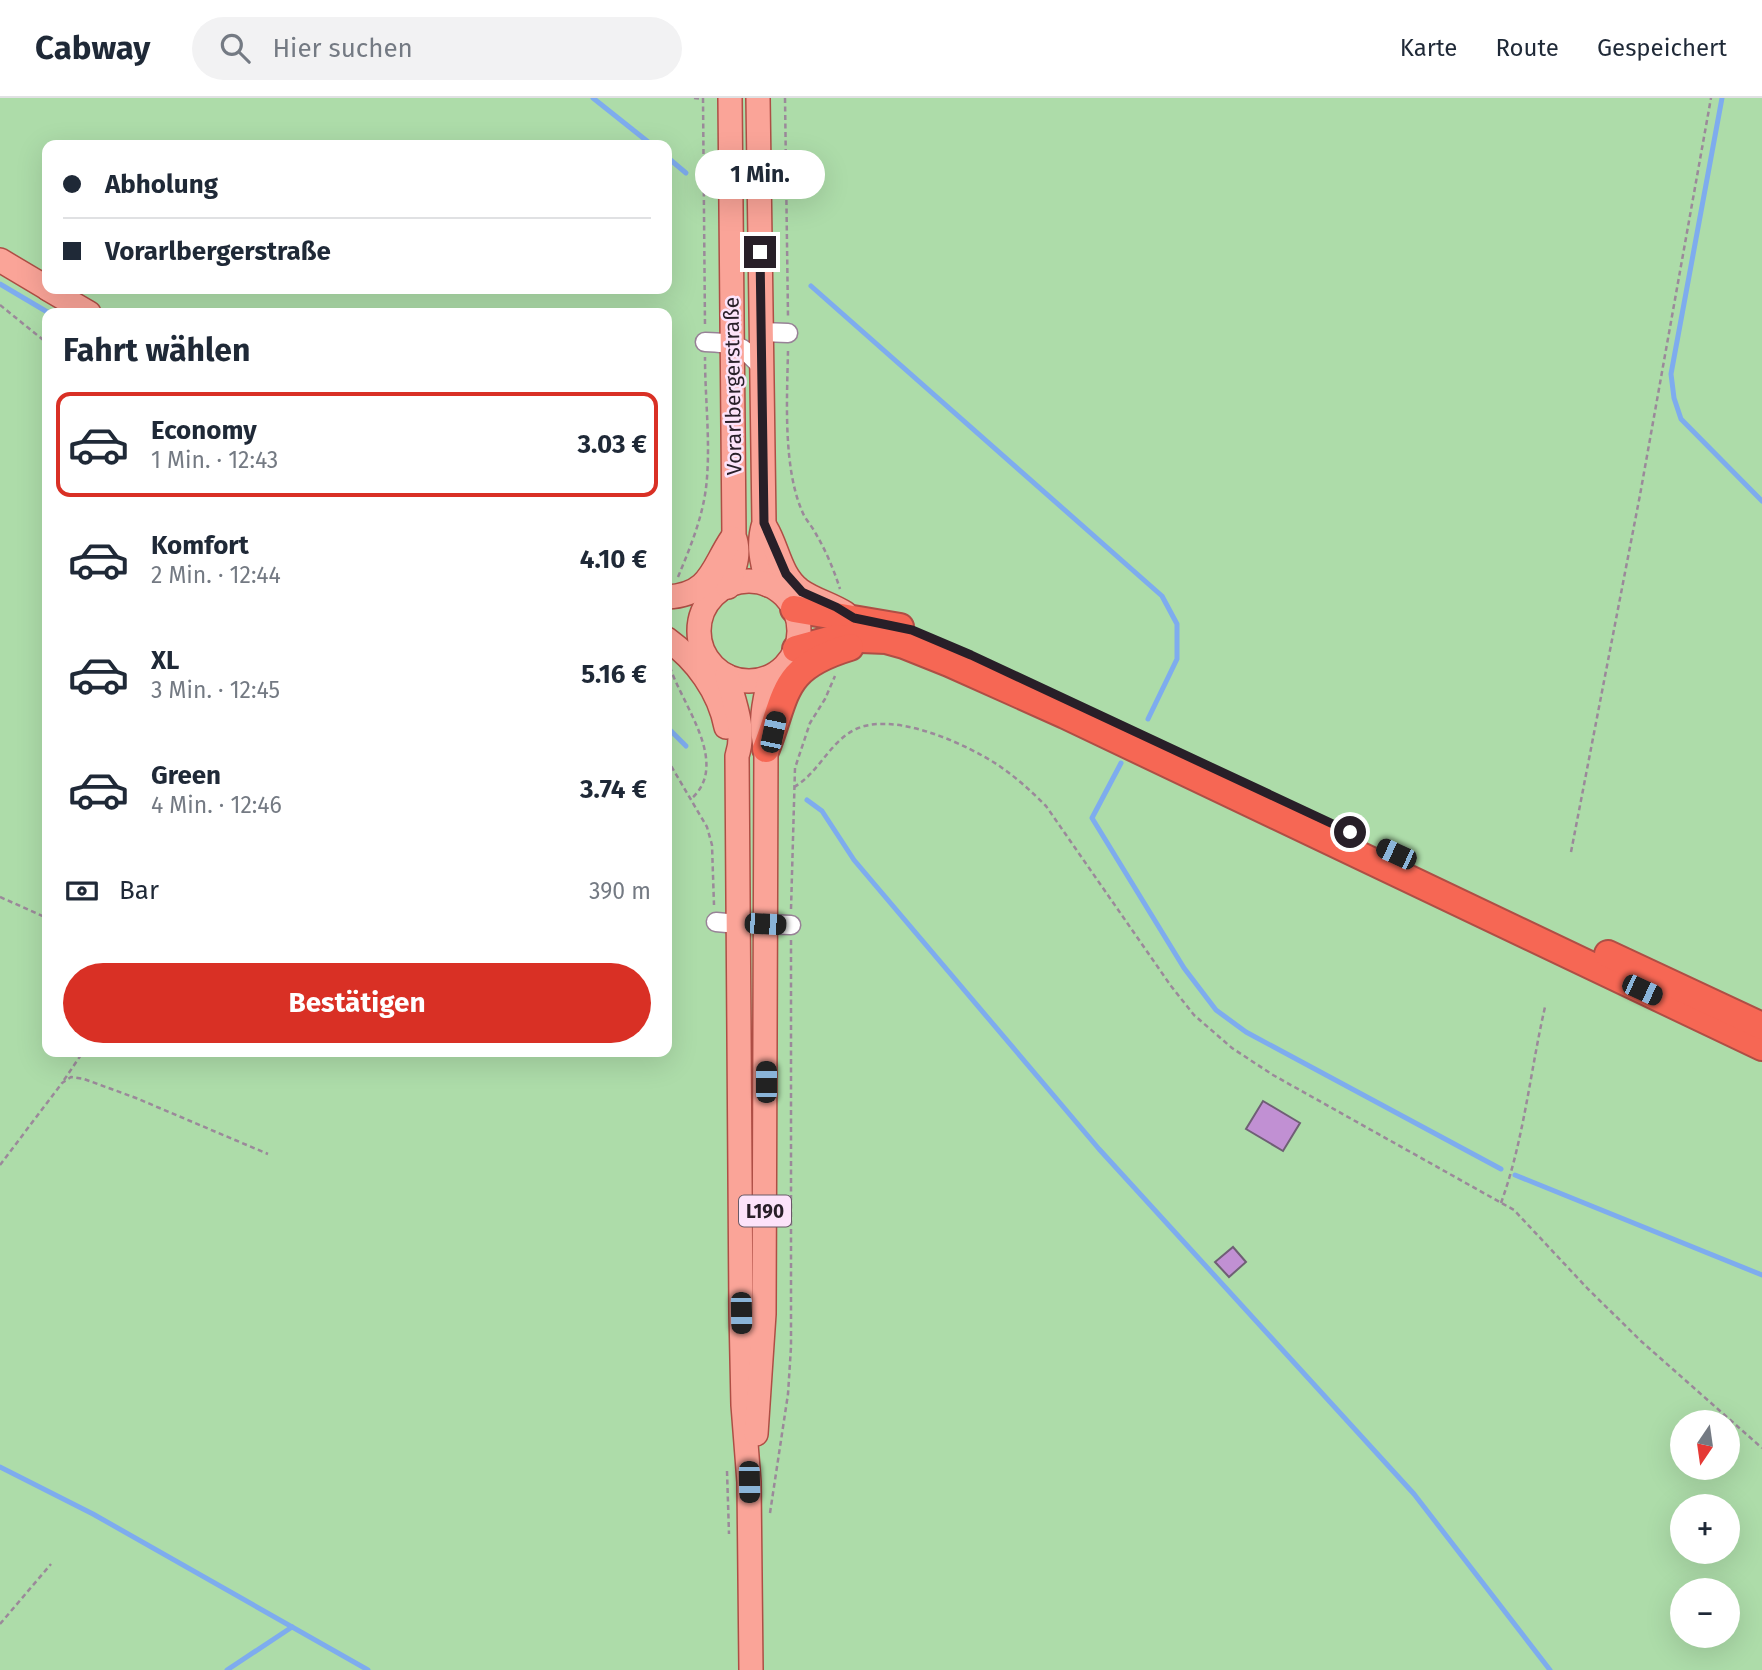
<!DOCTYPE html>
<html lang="de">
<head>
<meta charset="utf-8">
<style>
	body { margin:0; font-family:"Fira Sans",sans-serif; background:#f2f2f3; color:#1f2937; height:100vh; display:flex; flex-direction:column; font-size:26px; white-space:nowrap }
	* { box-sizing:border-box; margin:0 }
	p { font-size:23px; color:#747a83 }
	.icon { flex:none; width:38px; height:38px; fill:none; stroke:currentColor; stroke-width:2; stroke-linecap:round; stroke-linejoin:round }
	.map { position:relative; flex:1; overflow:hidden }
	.drawer { position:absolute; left:42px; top:210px; width:630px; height:749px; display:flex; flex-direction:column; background:#fff; border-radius:14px; box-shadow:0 7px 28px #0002 }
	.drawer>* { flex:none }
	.banner { position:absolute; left:42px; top:42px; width:630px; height:154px; border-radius:14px; box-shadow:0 7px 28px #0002; display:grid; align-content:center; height:154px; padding:0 21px; background:#fff }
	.needle { width:46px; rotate:193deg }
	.controls { position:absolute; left:1670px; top:1312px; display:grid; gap:14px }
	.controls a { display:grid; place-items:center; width:70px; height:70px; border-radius:50%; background:#fff; box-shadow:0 7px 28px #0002; font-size:35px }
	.end { position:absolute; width:32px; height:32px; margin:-16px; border:9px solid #281f28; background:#fff; box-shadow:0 0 0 4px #fff }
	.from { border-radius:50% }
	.bubble { position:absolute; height:49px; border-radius:24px; background:#fff; box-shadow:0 7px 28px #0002; font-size:23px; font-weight:700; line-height:49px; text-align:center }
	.car { position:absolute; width:21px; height:42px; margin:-21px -10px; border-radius:9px; box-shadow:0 0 5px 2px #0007; background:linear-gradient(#222 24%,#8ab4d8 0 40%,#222 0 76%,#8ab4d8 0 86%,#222 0) }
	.banner b { display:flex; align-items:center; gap:24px; height:66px; font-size:26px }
	.banner b+b { border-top:2px solid #e0e1e3 }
	.banner i { width:18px; height:18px; background:#1f2937 }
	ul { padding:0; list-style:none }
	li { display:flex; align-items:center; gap:21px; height:105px; margin:0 14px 10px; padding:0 7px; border:4px solid transparent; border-radius:14px }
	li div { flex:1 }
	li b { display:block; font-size:26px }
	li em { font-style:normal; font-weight:700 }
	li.selected { border-color:#d93025 }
	li>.icon { width:63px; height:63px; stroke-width:1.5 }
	h2 { padding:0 21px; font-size:32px; line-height:84px }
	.pay { display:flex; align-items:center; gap:18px; height:77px; padding:0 21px; font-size:26px }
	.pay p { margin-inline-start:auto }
	.cta { display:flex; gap:14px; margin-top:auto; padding:14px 21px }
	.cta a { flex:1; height:80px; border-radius:42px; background:#d93025; color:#fff; font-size:28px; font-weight:700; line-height:80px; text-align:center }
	header { display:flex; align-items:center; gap:42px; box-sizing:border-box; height:98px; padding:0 35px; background:#fff; border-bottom:2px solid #e0e1e3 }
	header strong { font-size:33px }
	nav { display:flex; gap:38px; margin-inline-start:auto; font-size:24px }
	.search { width:490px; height:63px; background:#f2f2f3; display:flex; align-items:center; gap:18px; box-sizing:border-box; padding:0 24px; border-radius:38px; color:#747a83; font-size:26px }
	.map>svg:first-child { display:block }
</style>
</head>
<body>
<header>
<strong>Cabway</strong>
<div class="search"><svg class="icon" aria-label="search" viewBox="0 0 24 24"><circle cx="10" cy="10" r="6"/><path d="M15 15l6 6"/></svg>Hier suchen</div>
<nav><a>Karte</a><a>Route</a><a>Gespeichert</a></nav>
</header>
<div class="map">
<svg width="1762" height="1572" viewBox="0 0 1762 1572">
	<rect width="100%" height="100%" fill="#efd6ed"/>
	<path fill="#addca9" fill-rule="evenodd" d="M 0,0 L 1762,0 L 1762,1572 L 0,1572 ZM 47,47 L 667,47 L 667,191 L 47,191 ZM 47,215 L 667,215 L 667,954 L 47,954 ZM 1682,1325 L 1727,1325 L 1727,1370 L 1682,1370 ZM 1682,1409 L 1727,1409 L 1727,1454 L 1682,1454 ZM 1682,1493 L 1727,1493 L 1727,1538 L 1682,1538 Z"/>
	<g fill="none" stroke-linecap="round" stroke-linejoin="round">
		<g stroke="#7eacee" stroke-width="5">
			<path d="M 593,0 L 652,47"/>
			<path d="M 1722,0 L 1671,276 L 1674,300 L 1681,321 L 1762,403"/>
			<path d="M 667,59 L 686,75"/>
			<path d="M 0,186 L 49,215"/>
			<path d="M 811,188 L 1162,498 L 1177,526 L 1177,561 L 1148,621"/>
			<path d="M 667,629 L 686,648"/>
			<path d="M 1121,665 L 1092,720 L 1184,870 L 1216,912 L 1246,934 L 1501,1071"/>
			<path d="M 807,702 L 822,713 L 854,762 L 1099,1051 L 1414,1396 L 1550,1572"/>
			<path d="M 1515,1077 L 1762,1177"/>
			<path d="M 0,1369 L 93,1416 L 368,1572"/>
			<path d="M 227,1572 L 292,1529"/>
		</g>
	</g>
	<g fill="#c190d3" stroke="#6f5f75" stroke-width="2">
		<path d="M 1263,1003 L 1300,1025 L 1283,1053 L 1246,1031 Z"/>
		<path d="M 1233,1149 L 1246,1164 L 1229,1179 L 1215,1164 Z"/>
	</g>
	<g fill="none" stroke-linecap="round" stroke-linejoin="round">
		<g stroke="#988297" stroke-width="21">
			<g id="minor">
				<path d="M 761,234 L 788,235"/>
				<path d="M 705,244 C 734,245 743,246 762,270"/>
				<path d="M 716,824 L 738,826"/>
				<path d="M 765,826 L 791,827"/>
			</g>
		</g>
		<g stroke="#ae4e45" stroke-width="26">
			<g id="major">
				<path d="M 758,0 L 764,425 C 757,447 762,465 768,487"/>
				<path d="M 0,162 L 47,190"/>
				<path d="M 48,191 L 89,215"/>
				<path d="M 766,430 C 778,450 780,477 800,492 C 814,502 831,506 845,515"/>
				<circle cx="749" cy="533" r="50"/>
				<path d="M 728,489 C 734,471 741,456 734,438 L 730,0"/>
				<path d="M 667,499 C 711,497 712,469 732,440"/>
				<path d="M 667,541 C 696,562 719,593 726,629"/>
				<path d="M 727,578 C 734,604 746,631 737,658 L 741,1215 L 743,1307 L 749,1384 L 751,1572"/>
				<path d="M 756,1336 L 764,1216 L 766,651 C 759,626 764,604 770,579"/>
			</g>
		</g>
		<g stroke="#ae4e45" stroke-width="30">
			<g id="highway">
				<path d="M 794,511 L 900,529"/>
				<path d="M 796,551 L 836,540 L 886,542 L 904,547 L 949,565 L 1065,617 L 1762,949"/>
				<path d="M 766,651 C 788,594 781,570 850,549"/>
				<path d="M 1608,856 L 1762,928"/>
			</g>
		</g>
		<g stroke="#9b899a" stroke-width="2.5" stroke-dasharray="5 3.5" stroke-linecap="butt">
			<path d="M 694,0 L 703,1"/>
			<path d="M 703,0 L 705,228"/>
			<path d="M 785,0 L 788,218"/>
			<path d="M 0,207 L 47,245"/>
			<path d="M 788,253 C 787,301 783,369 802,413 C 805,421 812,428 816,436 C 826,453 834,472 840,491"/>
			<path d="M 678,479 C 690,450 702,421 706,390 C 711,347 705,302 705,259"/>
			<path d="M 670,569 C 682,607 731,666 691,701"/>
			<path d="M 667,661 L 707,729 L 712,747 L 714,807"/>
			<path d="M 794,689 C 819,675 829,644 856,631 C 891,615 951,640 983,658 C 1007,671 1027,689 1046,708 L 1171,888 L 1194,917 L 1232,950 L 1273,977 L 1514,1112 L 1588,1191 L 1642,1244 L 1762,1350"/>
			<path d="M 1571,754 L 1640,397 L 1711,0"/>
			<path d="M 0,799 L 47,820"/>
			<path d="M 791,811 L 795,670 L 810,625 L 825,601 L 835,578"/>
			<path d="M 64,982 L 83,954"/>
			<path d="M 0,1067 L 62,985 L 71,979 L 84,981 L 136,1000 L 268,1056"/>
			<path d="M 1501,1105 C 1524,1042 1530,974 1545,909"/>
			<path d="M 727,1373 L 729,1436"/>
			<path d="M 770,1415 L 788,1296 L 791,1249 L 791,842"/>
			<path d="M 0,1526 L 51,1466"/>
		</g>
		<use href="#minor" stroke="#fff" stroke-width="18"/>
		<use href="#major" stroke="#faa498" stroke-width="23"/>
		<use href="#highway" stroke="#f66754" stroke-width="26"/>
	</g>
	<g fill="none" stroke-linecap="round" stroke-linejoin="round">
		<path stroke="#281f28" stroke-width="9" d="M 760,154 L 764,425 L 786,476 L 802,494 L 836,509 L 854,520 L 912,532 L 971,557 L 1350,734"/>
	</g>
	<g text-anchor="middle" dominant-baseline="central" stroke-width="5" stroke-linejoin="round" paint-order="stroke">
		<rect fill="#fce3fa" stroke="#685a67" stroke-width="2" x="739" y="1097.5" width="52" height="31" rx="5"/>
		<g font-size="19" font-weight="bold" fill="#281f28">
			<text x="765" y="1113">L190</text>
		</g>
		<g font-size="21" fill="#281f28" stroke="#fce3fa">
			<text transform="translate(733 288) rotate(-91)">Vorarlbergerstraße</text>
		</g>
	</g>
</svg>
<div class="controls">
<a><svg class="needle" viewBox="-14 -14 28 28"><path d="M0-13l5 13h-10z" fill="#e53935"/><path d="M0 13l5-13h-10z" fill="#747a83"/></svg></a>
<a>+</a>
<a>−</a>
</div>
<i class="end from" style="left:1350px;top:734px"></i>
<i class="end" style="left:760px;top:154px"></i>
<div class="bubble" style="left:695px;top:52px;width:130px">1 Min.</div>
<i class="car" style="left:773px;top:634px;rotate:12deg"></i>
<i class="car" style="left:1396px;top:756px;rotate:295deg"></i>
<i class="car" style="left:765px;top:826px;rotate:93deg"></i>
<i class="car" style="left:1642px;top:892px;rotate:115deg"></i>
<i class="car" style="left:766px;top:984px;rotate:0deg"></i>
<i class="car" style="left:741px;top:1215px;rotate:179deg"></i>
<i class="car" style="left:749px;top:1384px;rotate:179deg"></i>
<div class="banner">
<b><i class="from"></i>Abholung</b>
<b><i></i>Vorarlbergerstraße</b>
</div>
<section class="drawer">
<h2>Fahrt wählen</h2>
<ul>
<li class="selected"><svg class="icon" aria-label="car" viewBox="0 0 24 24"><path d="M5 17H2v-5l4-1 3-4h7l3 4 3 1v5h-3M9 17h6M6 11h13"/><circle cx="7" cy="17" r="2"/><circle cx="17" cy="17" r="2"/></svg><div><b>Economy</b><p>1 Min. · 12:43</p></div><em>3.03 €</em></li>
<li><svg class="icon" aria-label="car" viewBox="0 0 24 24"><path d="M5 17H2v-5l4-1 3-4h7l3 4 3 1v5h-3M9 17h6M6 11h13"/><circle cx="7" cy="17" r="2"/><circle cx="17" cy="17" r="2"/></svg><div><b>Komfort</b><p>2 Min. · 12:44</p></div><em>4.10 €</em></li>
<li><svg class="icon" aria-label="car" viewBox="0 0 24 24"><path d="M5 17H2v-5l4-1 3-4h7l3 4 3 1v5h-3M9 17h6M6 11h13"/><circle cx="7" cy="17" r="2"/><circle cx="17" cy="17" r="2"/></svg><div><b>XL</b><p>3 Min. · 12:45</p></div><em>5.16 €</em></li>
<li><svg class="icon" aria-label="car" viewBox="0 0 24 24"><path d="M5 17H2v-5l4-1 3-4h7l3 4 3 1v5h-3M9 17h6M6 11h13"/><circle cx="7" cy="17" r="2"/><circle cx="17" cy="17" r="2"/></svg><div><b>Green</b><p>4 Min. · 12:46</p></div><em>3.74 €</em></li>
</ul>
<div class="pay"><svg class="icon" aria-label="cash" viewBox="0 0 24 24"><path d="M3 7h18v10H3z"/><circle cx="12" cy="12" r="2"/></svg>Bar<p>390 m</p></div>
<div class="cta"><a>Bestätigen</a></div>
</section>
</div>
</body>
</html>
